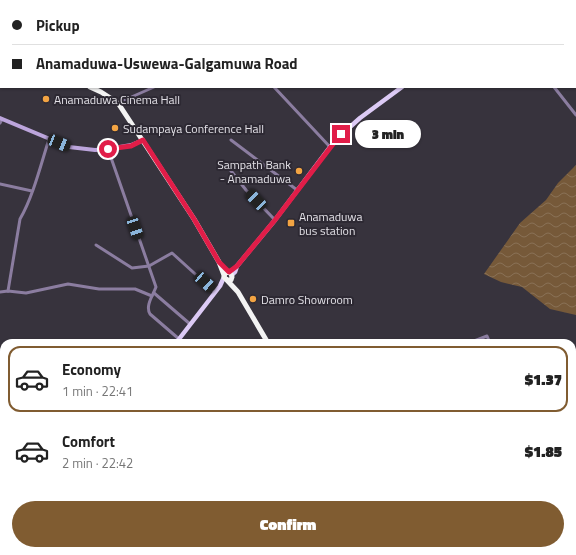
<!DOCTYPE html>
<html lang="en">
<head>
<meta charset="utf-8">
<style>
	body { margin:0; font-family:"Titillium Web",sans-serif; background:#f2f2f2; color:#222; height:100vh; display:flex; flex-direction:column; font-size:15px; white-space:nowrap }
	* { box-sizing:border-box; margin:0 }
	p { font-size:13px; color:#767676 }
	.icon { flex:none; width:22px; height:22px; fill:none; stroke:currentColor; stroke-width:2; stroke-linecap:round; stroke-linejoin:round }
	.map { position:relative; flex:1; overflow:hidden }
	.details { position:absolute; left:0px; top:339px; width:576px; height:216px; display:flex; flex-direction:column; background:#fff; border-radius:12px 12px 0 0; box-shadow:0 1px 3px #0004 }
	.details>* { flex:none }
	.banner { position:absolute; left:0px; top:0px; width:576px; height:88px; box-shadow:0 1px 3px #0004; display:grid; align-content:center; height:88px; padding:0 12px; background:#fff }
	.end { position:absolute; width:18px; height:18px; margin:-9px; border:5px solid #e11d48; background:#fff; box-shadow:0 0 0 2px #fff }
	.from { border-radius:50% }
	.bubble { position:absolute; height:28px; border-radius:14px; background:#fff; box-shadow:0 1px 3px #0004; font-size:13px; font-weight:800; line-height:28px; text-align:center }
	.car { position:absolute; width:12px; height:24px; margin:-12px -6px; border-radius:5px; box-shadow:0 0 3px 1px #0007; background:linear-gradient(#222 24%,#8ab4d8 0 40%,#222 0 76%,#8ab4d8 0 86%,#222 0) }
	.banner b { display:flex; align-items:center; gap:14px; height:38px; font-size:15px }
	.banner b+b { border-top:1px solid #e0e0e0 }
	.banner i { width:10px; height:10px; background:#222 }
	ul { padding:7px 0 0; list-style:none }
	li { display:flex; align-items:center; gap:12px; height:66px; margin:0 8px 6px; padding:0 4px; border:2px solid transparent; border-radius:12px }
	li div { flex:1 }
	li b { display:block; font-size:15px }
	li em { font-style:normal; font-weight:800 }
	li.selected { border-color:#805c31 }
	li>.icon { width:36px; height:36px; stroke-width:1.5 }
	.cta { display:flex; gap:8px; margin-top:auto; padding:8px 12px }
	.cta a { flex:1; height:46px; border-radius:24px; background:#805c31; color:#fff; font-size:16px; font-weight:800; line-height:46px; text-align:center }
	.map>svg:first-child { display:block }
</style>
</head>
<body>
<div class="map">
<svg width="576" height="555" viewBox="0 0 576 555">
	<defs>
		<pattern id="water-waves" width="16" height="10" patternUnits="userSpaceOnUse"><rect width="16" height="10" fill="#765939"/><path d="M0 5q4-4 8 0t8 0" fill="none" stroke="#897156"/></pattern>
	</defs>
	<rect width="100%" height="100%" fill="#37333d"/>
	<g fill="url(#water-waves)">
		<path d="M 60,0 L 191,0 L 192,1 L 60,1 Z"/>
		<path d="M 576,165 L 576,315 L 550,309 L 522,287 L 501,282 L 484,274 L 520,223 L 546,200 L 558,183 Z"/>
	</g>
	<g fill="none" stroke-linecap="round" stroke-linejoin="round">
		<g stroke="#8b7da0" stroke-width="3">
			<path d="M 223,0 L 223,1"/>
			<path d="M 284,0 L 284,1"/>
			<path d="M 274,87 L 330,147"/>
			<path d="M 554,87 L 576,115"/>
			<path d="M 118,103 L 154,87"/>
			<path d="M 0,123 L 2,119"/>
			<path d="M 231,140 L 297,190"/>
			<path d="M 108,149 L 156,287 C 153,295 145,306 150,314 L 179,339"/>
			<path d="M 228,167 L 246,190 L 275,220"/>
			<path d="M 0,184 L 32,191"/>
			<path d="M 96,245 L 132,268 L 149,266 L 172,253 L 215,292"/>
			<path d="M 8,291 L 20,219 C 33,197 41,164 49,139"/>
			<path d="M 0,292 L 8,291 L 26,293 L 68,284 L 99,289 L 135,289 L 152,296"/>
			<path d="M 154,293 L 190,324"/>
			<path d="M 469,343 L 487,336 L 490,343"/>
			<path d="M 572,463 L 576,459"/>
			<path d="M 312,551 L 315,555"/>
			<path d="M 501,551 L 504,555"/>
			<path d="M 269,555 L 271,551"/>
			<path d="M 302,555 L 307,551"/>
			<path d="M 541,555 L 542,555"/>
		</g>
		<path stroke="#bca5dc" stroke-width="4" d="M 0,118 L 69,147 L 95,150 L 108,149 L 131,145 L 143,140"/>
		<g stroke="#dccaf5" stroke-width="4.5">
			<path d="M 549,1 L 550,0"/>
			<path d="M 232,275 L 235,272 L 237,266 L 275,220 L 330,147 L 341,135 L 360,118 L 402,87"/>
			<path d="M 176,343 L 220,286 L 224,277"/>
			<path d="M 5,555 L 8,551"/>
		</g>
		<g stroke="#f3f3f3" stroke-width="5">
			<path d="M 52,0 L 52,1"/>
			<path d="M 90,87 L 101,92 L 118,103 L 194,219 L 219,262 L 224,275"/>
			<path d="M 228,280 L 231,280 L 232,277 L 231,274 L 229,272 L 225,273 L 224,277 L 238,292 L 268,343"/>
			<path d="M 392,551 L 395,555"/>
		</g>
	</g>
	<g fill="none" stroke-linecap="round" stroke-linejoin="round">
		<path stroke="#e11d48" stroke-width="5" d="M 108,149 L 131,146 L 143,140 L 194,219 L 219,262 L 229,272 L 237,266 L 275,220 L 330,148 L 341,134"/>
	</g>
	<g fill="#f3a443" stroke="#2d2933" stroke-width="1.5">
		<circle cx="46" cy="99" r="4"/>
		<circle cx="115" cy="128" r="4"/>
		<circle cx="299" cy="171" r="4"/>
		<rect x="287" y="219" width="8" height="8" rx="2"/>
		<circle cx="253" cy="299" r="4"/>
	</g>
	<g text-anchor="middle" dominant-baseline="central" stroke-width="4" stroke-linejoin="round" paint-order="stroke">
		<g font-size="12" fill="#e3e1e7" stroke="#2d2933" text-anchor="start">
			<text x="54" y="99">Anamaduwa Cinema Hall</text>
			<text x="123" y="128">Sudampaya Conference Hall</text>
			<text x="291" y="164" text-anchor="end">Sampath Bank<tspan x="291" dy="14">- Anamaduwa</tspan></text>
			<text x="299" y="216">Anamaduwa<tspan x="299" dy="14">bus station</tspan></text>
			<text x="261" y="299">Damro Showroom</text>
		</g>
	</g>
</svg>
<i class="end from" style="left:108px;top:149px"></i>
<i class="end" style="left:341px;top:134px"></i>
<div class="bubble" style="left:355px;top:120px;width:66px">3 min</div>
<i class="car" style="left:59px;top:143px;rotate:112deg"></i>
<i class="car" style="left:256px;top:200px;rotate:316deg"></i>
<i class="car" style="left:135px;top:228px;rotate:161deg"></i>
<i class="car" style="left:205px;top:282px;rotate:132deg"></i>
<div class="banner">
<b><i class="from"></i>Pickup</b>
<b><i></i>Anamaduwa-Uswewa-Galgamuwa Road</b>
</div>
<section class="details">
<ul>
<li class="selected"><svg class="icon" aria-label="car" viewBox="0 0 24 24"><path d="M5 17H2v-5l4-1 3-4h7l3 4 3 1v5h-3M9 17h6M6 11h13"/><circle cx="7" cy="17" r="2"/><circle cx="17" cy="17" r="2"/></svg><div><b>Economy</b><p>1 min · 22:41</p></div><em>$1.37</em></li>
<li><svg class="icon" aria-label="car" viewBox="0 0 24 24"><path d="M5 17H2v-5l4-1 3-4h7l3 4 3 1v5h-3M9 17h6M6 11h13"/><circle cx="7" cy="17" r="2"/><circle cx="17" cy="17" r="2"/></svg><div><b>Comfort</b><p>2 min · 22:42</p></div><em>$1.85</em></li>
</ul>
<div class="cta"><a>Confirm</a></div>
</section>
</div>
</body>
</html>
